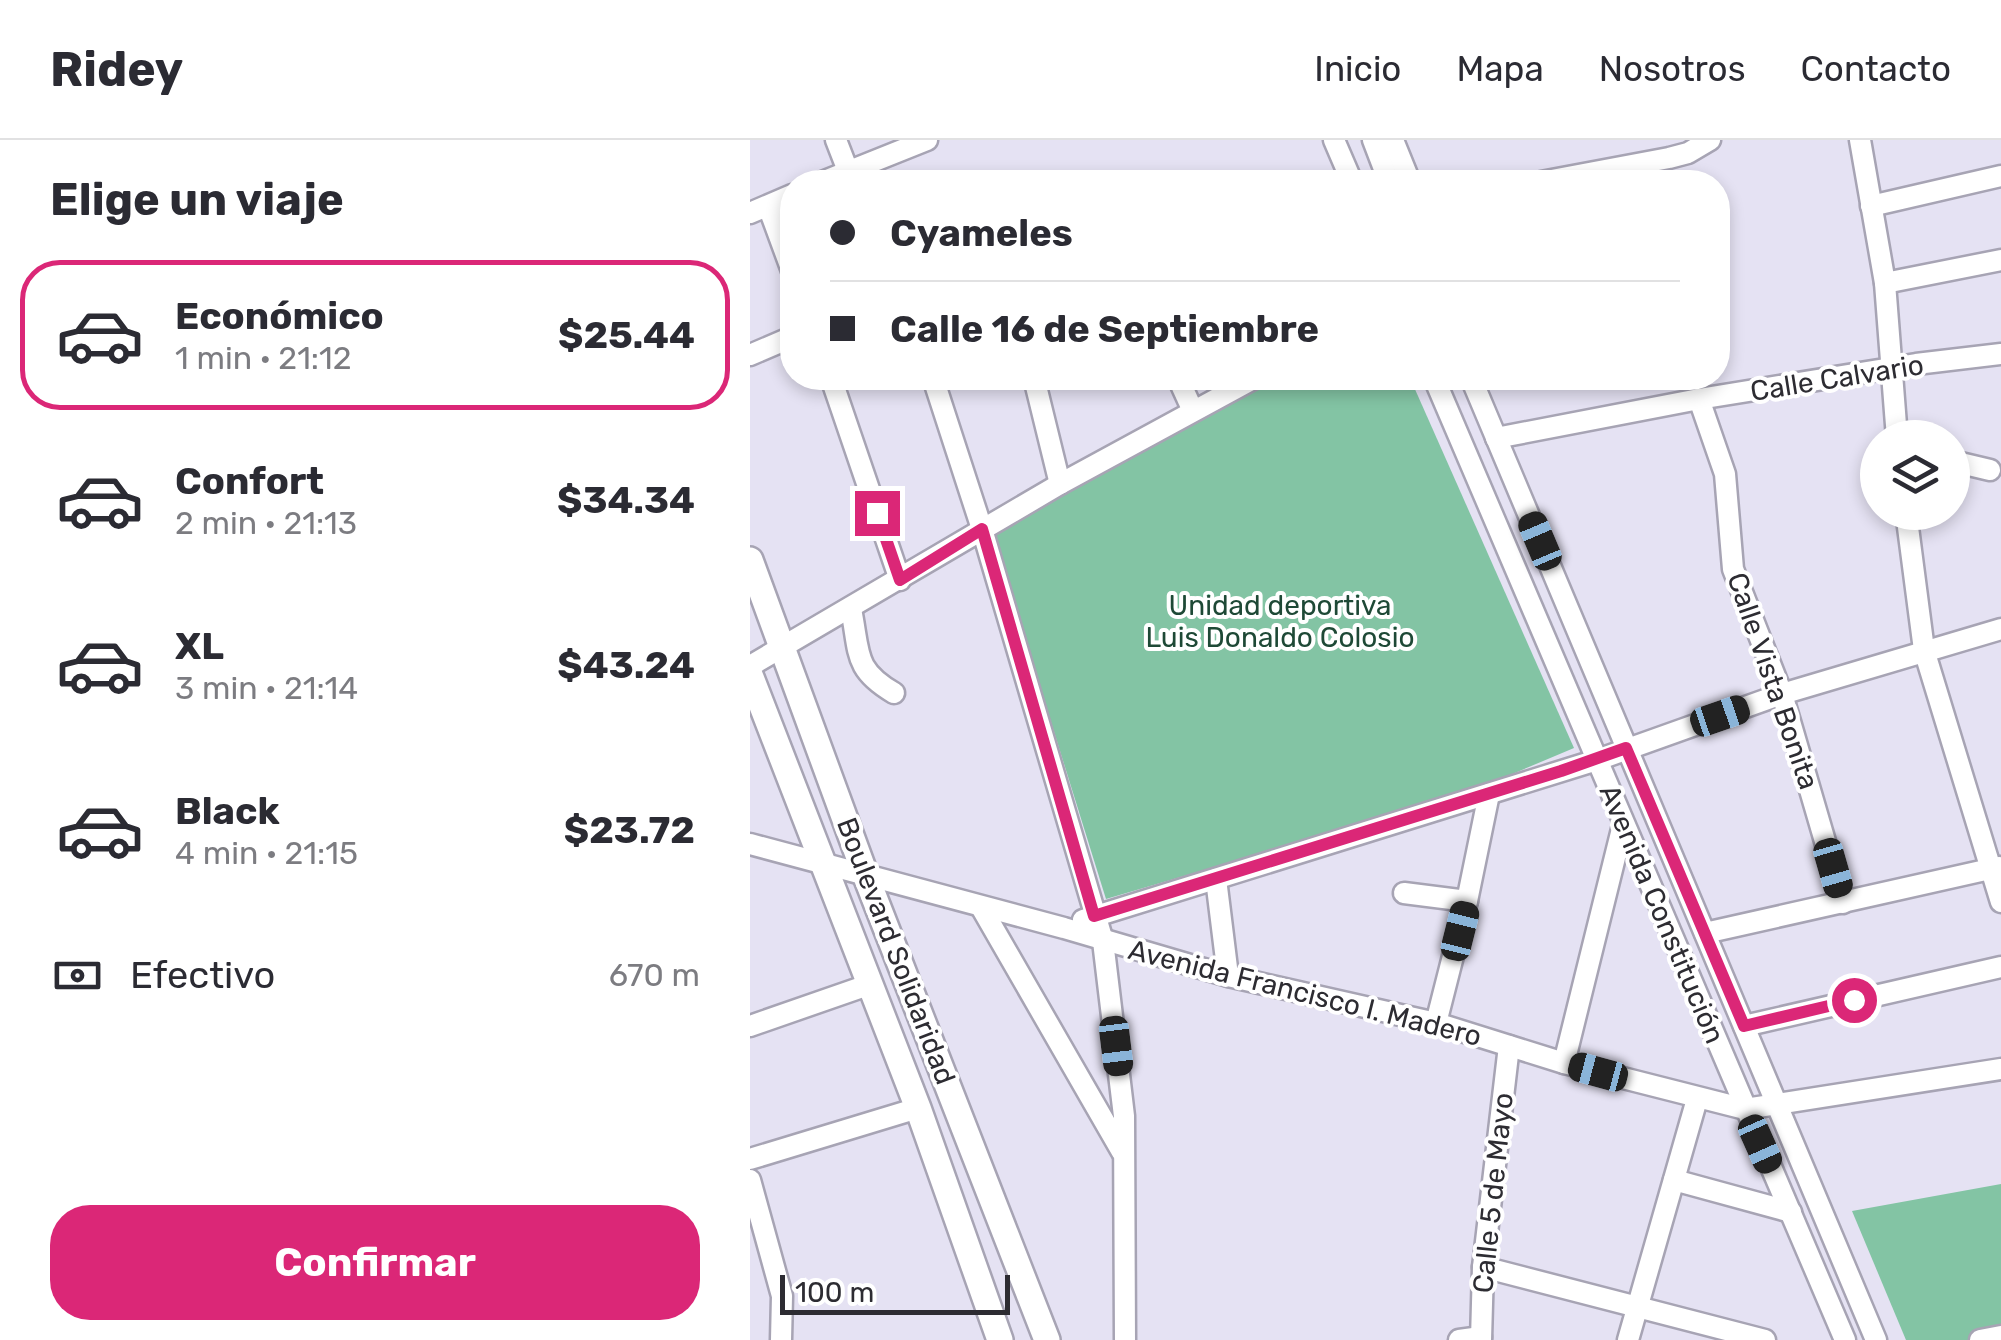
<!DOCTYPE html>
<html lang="es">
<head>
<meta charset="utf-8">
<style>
	body { margin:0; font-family:Rubik,sans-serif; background:#f2f2f3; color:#2b2b33; height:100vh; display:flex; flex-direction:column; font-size:38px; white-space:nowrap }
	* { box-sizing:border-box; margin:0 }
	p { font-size:32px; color:#7c7c81 }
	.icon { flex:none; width:55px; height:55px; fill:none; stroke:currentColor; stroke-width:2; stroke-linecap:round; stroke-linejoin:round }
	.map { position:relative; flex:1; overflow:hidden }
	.side { display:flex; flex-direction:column; background:#fff; width:750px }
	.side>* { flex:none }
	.top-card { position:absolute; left:30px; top:30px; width:950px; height:220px; border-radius:40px; box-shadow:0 5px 15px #0003; display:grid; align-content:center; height:220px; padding:0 50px; background:#fff }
	.fabs { position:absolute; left:1110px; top:280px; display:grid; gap:20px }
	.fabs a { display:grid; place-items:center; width:110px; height:110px; border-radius:50%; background:#fff; box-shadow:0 5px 15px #0003; font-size:50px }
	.scale { position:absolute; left:30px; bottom:25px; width:230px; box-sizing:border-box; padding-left:10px; border:5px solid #2d2c32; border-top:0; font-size:28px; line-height:35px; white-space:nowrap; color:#2d2c32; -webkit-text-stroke:8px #fff; paint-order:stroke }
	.end { position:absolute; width:45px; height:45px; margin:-22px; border:12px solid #db2777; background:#fff; box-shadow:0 0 0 5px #fff }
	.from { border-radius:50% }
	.car { position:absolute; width:30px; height:60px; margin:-30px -15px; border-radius:12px; box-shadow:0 0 8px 2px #0007; background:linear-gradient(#222 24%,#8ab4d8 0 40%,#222 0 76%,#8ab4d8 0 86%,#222 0) }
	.top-card b { display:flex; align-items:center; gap:35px; height:95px; font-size:38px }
	.top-card b+b { border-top:2px solid #e1e1e2 }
	.top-card i { width:25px; height:25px; background:#2b2b33 }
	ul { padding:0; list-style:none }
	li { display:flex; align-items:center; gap:30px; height:150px; margin:0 20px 15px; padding:0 30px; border:5px solid transparent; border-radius:40px }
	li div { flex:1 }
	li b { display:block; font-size:38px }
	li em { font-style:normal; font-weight:700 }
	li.current { border-color:#db2777 }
	li>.icon { width:90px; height:90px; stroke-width:1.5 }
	h2 { padding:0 50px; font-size:45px; line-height:120px }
	.pay { display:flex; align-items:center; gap:25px; height:110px; padding:0 50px; font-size:38px }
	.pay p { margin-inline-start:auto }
	.cta { display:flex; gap:20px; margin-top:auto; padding:20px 50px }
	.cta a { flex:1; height:115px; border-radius:40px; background:#db2777; color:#fff; font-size:40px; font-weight:700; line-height:115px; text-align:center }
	header { display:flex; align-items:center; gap:60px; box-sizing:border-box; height:140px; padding:0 50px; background:#fff; border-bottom:2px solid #e1e1e2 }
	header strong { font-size:48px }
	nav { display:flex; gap:55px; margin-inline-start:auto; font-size:35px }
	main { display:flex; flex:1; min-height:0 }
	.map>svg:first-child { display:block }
</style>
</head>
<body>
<header>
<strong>Ridey</strong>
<nav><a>Inicio</a><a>Mapa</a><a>Nosotros</a><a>Contacto</a></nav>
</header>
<main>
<section class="side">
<h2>Elige un viaje</h2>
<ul>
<li class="current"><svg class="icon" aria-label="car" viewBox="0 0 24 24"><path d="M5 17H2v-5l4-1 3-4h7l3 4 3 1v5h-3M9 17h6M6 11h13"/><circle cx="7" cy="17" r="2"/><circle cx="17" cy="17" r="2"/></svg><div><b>Económico</b><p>1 min · 21:12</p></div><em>$25.44</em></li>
<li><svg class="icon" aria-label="car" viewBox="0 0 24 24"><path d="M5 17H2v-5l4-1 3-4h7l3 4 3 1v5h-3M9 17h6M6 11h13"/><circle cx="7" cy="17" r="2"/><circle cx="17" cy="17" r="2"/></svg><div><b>Confort</b><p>2 min · 21:13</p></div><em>$34.34</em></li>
<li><svg class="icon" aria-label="car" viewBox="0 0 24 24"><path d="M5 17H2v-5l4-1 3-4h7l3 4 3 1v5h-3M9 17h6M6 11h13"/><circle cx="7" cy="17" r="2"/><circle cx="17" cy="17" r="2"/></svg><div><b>XL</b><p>3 min · 21:14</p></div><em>$43.24</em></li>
<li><svg class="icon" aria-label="car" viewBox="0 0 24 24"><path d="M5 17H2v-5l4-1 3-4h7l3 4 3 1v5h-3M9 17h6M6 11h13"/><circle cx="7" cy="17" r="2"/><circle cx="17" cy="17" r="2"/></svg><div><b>Black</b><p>4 min · 21:15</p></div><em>$23.72</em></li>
</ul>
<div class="pay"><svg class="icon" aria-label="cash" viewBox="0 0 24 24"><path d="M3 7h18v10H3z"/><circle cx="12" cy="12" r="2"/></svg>Efectivo<p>670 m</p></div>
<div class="cta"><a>Confirmar</a></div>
</section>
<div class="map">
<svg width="1251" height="1200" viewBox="0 0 1251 1200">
	<rect width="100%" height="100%" fill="#e5e2f3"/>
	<g fill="#83c4a4">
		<path d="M 527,238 L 660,238 L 824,608 L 722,651 L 356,759 L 242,392 Z"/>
		<path d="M 1251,1044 L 1251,1200 L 1156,1200 L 1102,1071 Z"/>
	</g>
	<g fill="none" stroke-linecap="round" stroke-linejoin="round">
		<g stroke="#a7a4b4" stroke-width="25">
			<g id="minor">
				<path d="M 86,0 L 98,31"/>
				<path d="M 584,0 L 602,42"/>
				<path d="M 623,0 L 639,42"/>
				<path d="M 643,0 L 660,42"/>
				<path d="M 1110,0 L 1135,143 L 1147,298"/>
				<path d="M 72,42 L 177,0"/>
				<path d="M 791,42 L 919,18 L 938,13 L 960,0"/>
				<path d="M 18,66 L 42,131"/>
				<path d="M 1121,66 L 1251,36"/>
				<path d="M 0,73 L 42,55"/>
				<path d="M 1135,143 L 1251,120"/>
				<path d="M 0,215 L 42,197"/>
				<path d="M 81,238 L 150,440"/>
				<path d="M 183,238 L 232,389 L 353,801 L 374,976 L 375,1200"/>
				<path d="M 284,238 L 310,344"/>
				<path d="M 428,238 L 443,271"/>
				<path d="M 684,238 L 1095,1200"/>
				<path d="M 721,238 L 1126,1200"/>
				<path d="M 949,259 L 975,334 L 983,429 L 1032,554 L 1093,763"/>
				<path d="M 746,298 L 949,259 L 1166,224 L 1251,214"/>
				<path d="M 1202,321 L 1240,330"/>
				<path d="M 1156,372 L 1174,510 L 1251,762"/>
				<path d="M 101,469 C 110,513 103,529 144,553"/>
				<path d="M 0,526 L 310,344 L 505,238"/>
				<path d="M 0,704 L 314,788 L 478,836 L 686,883 L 814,923 L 995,969 L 1251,929"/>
				<path d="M 466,739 L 478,836"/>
				<path d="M 654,753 L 717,761"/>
				<path d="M 231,767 L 372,1012"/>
				<path d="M 333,780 L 847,620 L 1032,554 L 1251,489"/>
				<path d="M 955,793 L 1249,727"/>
				<path d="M 686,883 L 717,761 L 739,654"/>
				<path d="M 0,886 L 118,845"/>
				<path d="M 994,886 L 1251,827"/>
				<path d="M 814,923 L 873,685"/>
				<path d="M 0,1019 L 168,968"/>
				<path d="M 0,1040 L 32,1156 L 31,1200"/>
				<path d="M 924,1040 L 1041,1072"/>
				<path d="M 733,1127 L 1015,1200"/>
				<path d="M 709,1200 L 731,1197"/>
				<path d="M 731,1200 L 733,1127 L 759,906"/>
				<path d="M 878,1200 L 947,959"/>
				<path d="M 1230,1200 L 1251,1196"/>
			</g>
		</g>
		<g stroke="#a7a4b4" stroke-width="30">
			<g id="major">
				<path d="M 0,420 L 115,734 L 297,1200"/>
				<path d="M 0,535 L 168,968 L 250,1200"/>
			</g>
		</g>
		<use href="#minor" stroke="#fff" stroke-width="20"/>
		<use href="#major" stroke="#fff" stroke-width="25"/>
	</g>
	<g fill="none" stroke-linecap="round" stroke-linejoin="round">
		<path stroke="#db2777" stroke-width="12" d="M 127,373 L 150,440 L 232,389 L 344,776 L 811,631 L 876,608 L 994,886 L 1104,860"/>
	</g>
	<g text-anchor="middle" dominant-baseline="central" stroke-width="8" stroke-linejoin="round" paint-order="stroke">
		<g font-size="28" fill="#2d2c32" stroke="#fff">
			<text transform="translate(1087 238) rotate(-9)">Calle Calvario</text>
			<text transform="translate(1023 541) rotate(71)">Calle Vista Bonita</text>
			<text transform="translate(912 774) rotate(67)">Avenida Constitución</text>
			<text transform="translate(146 811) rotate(69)">Boulevard Solidaridad</text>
			<text transform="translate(555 853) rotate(14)">Avenida Francisco I. Madero</text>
			<text transform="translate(743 1053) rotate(-84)">Calle 5 de Mayo</text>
		</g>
		<g font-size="28" fill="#1e4936" stroke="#fff">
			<text x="530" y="465">Unidad deportiva<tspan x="530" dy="32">Luis Donaldo Colosio</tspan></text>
		</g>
	</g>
</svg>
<div class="fabs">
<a><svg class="icon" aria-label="layers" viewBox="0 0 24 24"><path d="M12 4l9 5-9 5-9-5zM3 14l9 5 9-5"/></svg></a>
</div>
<div class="scale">100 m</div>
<i class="end from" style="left:1104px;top:860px"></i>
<i class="end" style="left:127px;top:373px"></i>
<i class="car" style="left:790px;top:401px;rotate:337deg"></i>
<i class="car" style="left:970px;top:576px;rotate:71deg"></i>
<i class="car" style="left:1083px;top:728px;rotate:164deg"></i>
<i class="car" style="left:710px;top:791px;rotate:14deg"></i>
<i class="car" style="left:366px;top:906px;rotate:173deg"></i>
<i class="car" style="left:848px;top:932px;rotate:285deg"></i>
<i class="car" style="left:1010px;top:1004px;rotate:156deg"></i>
<div class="top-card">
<b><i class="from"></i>Cyameles</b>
<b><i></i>Calle 16 de Septiembre</b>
</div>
</div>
</main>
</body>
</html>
